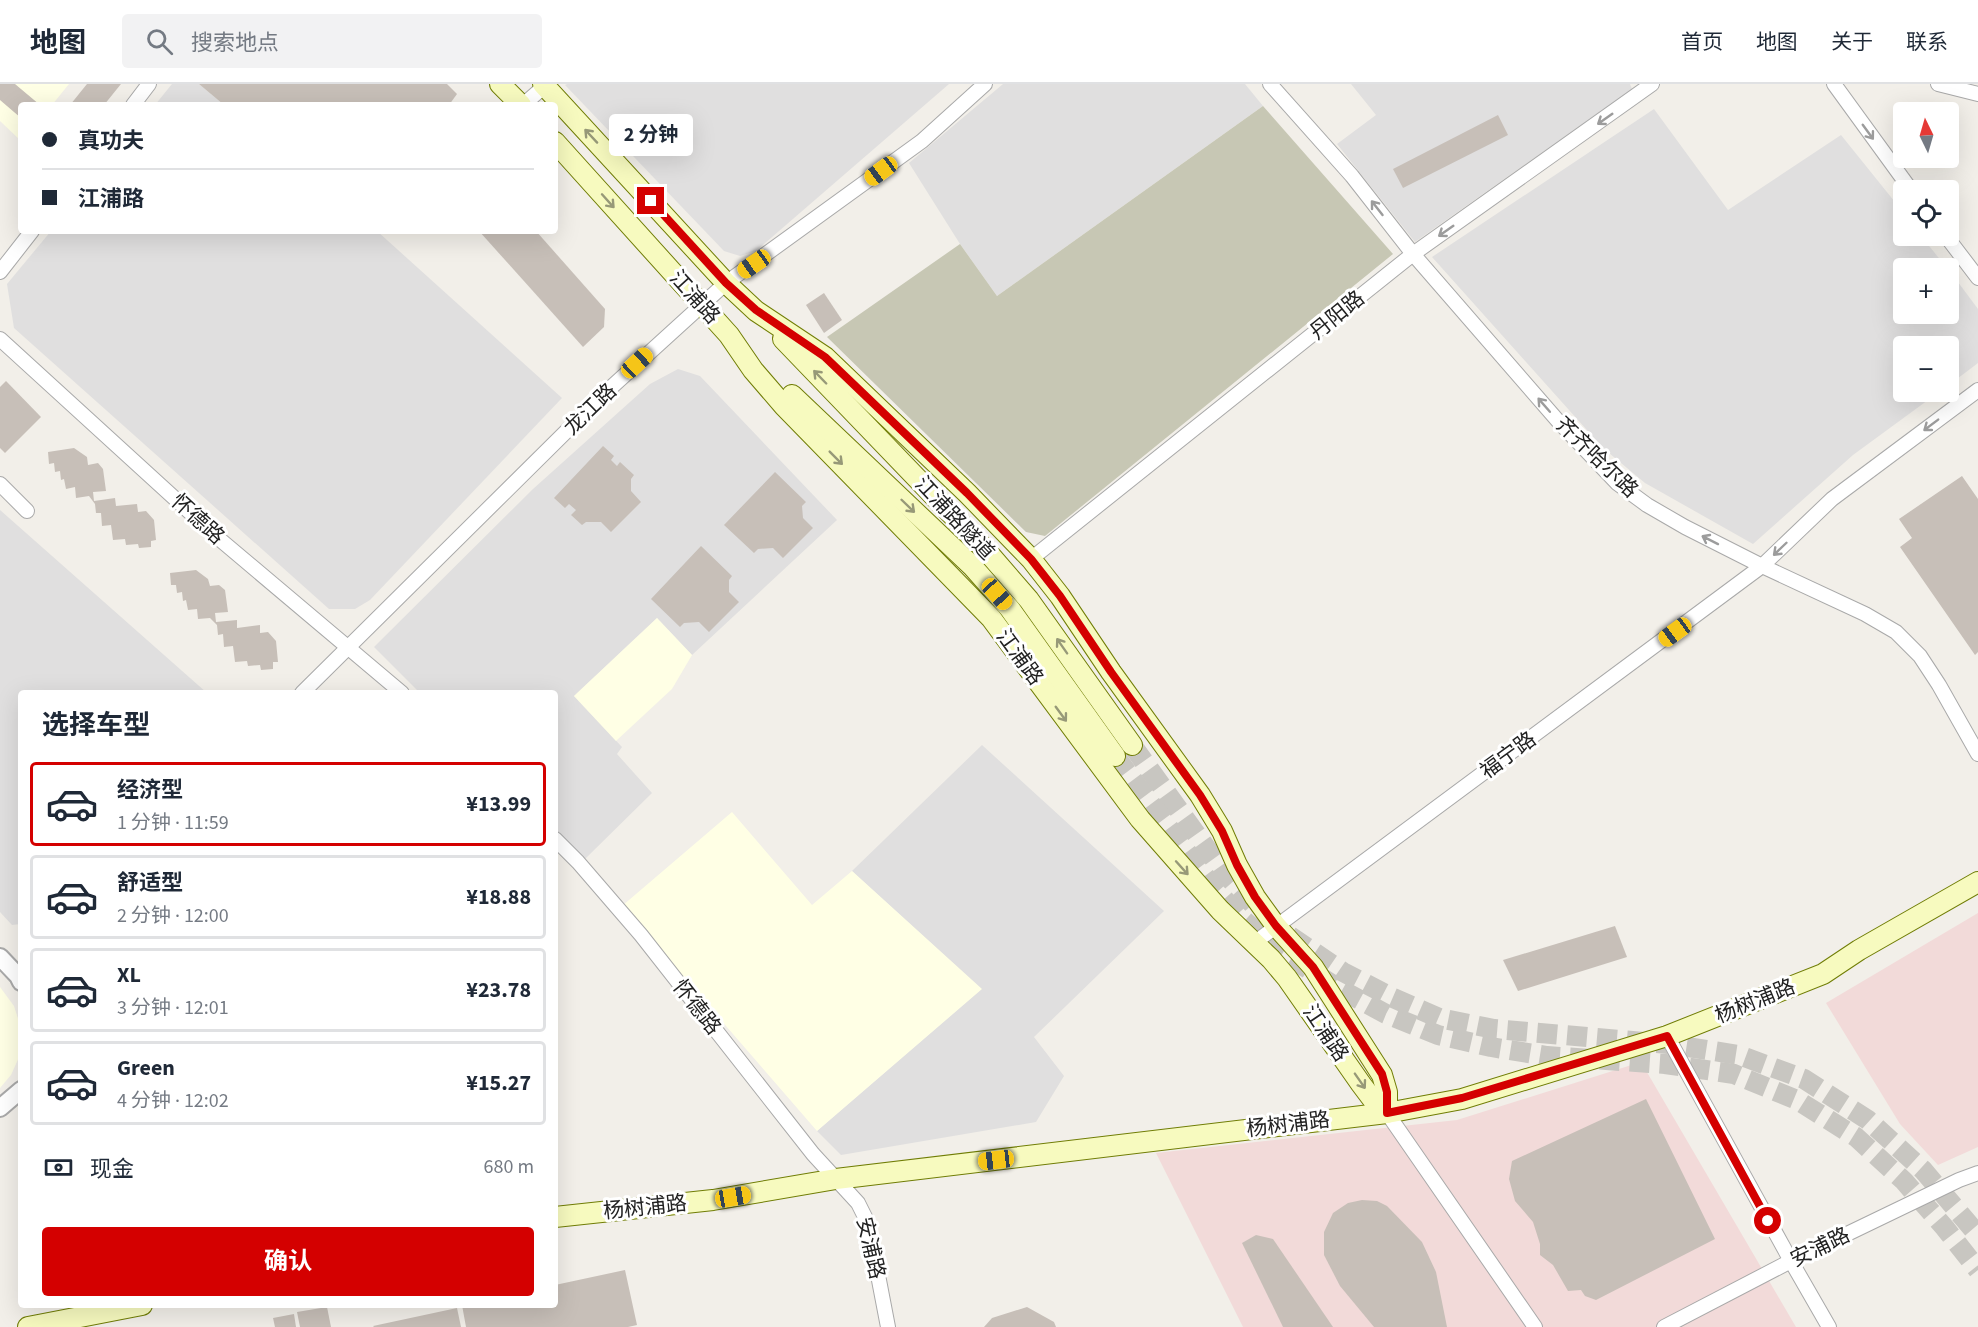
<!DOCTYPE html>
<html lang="zh">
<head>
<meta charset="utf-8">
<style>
	body { margin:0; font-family:"Source Sans 3","Noto Sans SC",sans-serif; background:#f2f2f3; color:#1f2937; height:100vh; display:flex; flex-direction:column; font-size:22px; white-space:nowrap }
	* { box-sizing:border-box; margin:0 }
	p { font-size:20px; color:#747a83 }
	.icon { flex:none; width:33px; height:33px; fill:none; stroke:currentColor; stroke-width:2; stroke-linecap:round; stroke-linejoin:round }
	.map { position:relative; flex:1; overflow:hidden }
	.panel { position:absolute; left:18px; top:606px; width:540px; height:618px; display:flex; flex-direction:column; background:#fff; border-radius:6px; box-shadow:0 6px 24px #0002 }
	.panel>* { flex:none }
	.guide { position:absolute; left:18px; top:18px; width:540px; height:132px; border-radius:6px; box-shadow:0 6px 24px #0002; display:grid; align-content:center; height:132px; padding:0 24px; background:#fff }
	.needle { width:39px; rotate:355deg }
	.buttons { position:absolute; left:1893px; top:18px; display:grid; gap:12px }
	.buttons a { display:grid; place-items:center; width:66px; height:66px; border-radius:6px; background:#fff; box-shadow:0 6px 24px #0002; font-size:30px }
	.end { position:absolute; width:27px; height:27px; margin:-14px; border:8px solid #d40000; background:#fff; box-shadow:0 0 0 3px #fff }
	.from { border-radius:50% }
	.bubble { position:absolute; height:42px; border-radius:6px; background:#fff; box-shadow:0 6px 24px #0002; font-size:20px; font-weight:700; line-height:42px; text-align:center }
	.car { position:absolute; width:18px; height:36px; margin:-18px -9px; border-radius:8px; box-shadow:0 0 4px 2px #0007; background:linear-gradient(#f5c518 24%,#345 0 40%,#f5c518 0 76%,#345 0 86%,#f5c518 0) }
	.guide b { display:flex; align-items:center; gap:21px; height:57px; font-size:22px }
	.guide b+b { border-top:2px solid #e0e1e3 }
	.guide i { width:15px; height:15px; background:#1f2937 }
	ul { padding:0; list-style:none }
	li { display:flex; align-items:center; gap:18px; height:84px; margin:0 12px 9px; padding:0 12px; border:3px solid #e0e1e3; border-radius:6px }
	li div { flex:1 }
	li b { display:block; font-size:22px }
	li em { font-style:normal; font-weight:700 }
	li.active { border-color:#d40000 }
	li>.icon { width:54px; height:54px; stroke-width:1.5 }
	h2 { padding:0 24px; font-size:27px; line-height:72px }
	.pay { display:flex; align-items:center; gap:15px; height:66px; padding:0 24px; font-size:22px }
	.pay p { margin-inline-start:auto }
	.button { display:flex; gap:12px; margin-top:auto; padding:12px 24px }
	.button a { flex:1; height:69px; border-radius:6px; background:#d40000; color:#fff; font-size:24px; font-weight:700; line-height:69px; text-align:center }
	header { display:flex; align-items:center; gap:36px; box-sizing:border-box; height:84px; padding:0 30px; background:#fff; border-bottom:2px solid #e0e1e3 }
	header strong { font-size:28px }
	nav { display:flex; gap:33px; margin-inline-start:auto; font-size:21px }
	.search { width:420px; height:54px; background:#f2f2f3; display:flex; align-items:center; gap:15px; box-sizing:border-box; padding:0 21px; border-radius:6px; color:#747a83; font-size:22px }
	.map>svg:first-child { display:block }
</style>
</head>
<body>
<header>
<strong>地图</strong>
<div class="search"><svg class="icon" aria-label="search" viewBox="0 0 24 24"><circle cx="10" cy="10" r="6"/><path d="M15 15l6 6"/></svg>搜索地点</div>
<nav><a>首页</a><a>地图</a><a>关于</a><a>联系</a></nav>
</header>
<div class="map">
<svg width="1978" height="1243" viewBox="0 0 1978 1243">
	<rect width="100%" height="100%" fill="#f2efe9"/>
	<g fill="#e0dfdf">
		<path d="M 172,0 L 199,0 L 224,21 L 155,21 Z"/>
		<path d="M 567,0 L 949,0 L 756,167 L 740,172 L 724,167 L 565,1 Z"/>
		<path d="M 1003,0 L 1245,0 L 1263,22 L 997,212 L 960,160 L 909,79 Z"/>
		<path d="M 1351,0 L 1630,0 L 1632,5 L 1415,158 L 1337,60 L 1376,31 Z"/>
		<path d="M 1654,25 L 1728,126 L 1841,51 L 1903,128 L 1904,152 L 1921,152 L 1947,184 L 1904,184 L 1904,230 L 1948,230 L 1949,186 L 1978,225 L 1978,279 L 1949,301 L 1948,262 L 1904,262 L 1904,308 L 1939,308 L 1853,371 L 1753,460 L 1645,399 L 1603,364 L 1432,173 Z"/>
		<path d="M 51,147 L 377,147 L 562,314 L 370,516 L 355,525 L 329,525 L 14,244 L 7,200 Z"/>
		<path d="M 678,285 L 700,292 L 837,436 L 692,571 L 657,534 L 574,612 L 622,663 L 617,670 L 652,709 L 585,775 L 555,745 L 555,609 L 420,609 L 374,563 L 533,405 L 650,300 Z"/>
		<path d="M 0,426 L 207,609 L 21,609 L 21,840 L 12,841 L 0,828 Z"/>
		<path d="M 982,661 L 1164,827 L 1034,953 L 1064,992 L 1036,1038 L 841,1071 L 817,1047 L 981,905 L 852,787 Z"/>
	</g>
	<g fill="#f2dad9">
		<path d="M 1978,829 L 1978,1063 L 1938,1081 L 1900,1040 L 1826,919 Z"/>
		<path d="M 1641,978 L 1796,1243 L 1243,1243 L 1156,1069 L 1457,1036 Z"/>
	</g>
	<g fill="#ffffe5">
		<path d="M 0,0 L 69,0 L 52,21 L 21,21 L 21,57 L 0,37 Z"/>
		<path d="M 657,534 L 692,571 L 672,605 L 616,657 L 574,612 Z"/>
		<path d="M 732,728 L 812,821 L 852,787 L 982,905 L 817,1047 L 622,822 Z"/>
		<path d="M 0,903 L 14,922 L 21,944 L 20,971 L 11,991 L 0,1004 Z"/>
	</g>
	<path fill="#c7c7b4" d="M 1263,22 L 1393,170 L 1045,452 L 1026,448 L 827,253 L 960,160 L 997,212 Z"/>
	<g fill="#c7bfb8">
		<path d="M 0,0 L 15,0 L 40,21 L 21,21 L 21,34 L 0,16 Z"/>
		<path d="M 87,0 L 121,0 L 104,21 L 70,21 Z"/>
		<path d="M 199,0 L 447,0 L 457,10 L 449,21 L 224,21 Z"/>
		<path d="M 1498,31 L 1508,51 L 1403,104 L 1393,85 Z"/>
		<path d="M 479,147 L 536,147 L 605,225 L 604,243 L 583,263 Z"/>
		<path d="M 824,209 L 842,236 L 824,249 L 806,221 Z"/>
		<path d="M 6,297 L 41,333 L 5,369 L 0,364 L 0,303 Z"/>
		<path d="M 603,362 L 614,372 L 611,376 L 617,382 L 620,378 L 634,391 L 631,395 L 631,407 L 641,418 L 611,448 L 601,438 L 586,438 L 582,441 L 571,431 L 576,426 L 569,420 L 565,424 L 554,414 Z"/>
		<path d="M 74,364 L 87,373 L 88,381 L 98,379 L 103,385 L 106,407 L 93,408 L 94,417 L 115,414 L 116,422 L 137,420 L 138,428 L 146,427 L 154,436 L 156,456 L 151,457 L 151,463 L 139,464 L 138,460 L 126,461 L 125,455 L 113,456 L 111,441 L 102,442 L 101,429 L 96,429 L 95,420 L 89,412 L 76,414 L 75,403 L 66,405 L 64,395 L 61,396 L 60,387 L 55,388 L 54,379 L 49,380 L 48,368 Z"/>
		<path d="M 775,388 L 806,418 L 802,422 L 803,434 L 813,444 L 783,474 L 773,464 L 758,465 L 754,469 L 724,441 Z"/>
		<path d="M 1962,392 L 1978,415 L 1978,568 L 1975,571 L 1900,463 L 1912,454 L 1899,435 Z"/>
		<path d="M 701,462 L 732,492 L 729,496 L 729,508 L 739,518 L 709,548 L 699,538 L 684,539 L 680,543 L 651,515 Z"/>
		<path d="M 196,486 L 208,495 L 210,502 L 219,501 L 225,506 L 228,528 L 215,529 L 216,538 L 237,536 L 237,544 L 260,541 L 260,549 L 268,548 L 276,557 L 278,578 L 273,578 L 273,585 L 261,586 L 260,581 L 248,582 L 247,577 L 235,578 L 233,562 L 224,563 L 223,550 L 218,551 L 217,541 L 210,534 L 198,535 L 197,525 L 188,526 L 186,516 L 183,517 L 182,508 L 177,509 L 176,501 L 171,501 L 170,489 Z"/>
		<path d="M 1615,842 L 1627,873 L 1518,907 L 1503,876 Z"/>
		<path d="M 1646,1015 L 1715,1155 L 1596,1216 L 1585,1212 L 1581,1206 L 1568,1207 L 1553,1181 L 1540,1171 L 1540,1160 L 1533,1138 L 1515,1117 L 1509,1095 L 1512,1077 Z"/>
		<path d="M 1362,1116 L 1377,1117 L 1387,1122 L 1422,1158 L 1436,1188 L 1447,1243 L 1374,1243 L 1340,1202 L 1324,1171 L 1324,1148 L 1333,1129 L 1348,1119 Z"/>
		<path d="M 1256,1151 L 1273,1155 L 1333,1243 L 1283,1243 L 1242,1159 Z"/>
		<path d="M 625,1186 L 637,1241 L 628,1243 L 466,1243 L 462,1221 L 555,1221 L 555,1201 Z"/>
		<path d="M 327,1223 L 331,1243 L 300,1243 L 297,1228 Z"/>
		<path d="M 1027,1223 L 1054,1238 L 1056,1243 L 984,1243 L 992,1234 Z"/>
		<path d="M 457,1224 L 461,1243 L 374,1243 L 373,1242 Z"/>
		<path d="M 294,1230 L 296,1243 L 275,1243 L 273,1234 Z"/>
	</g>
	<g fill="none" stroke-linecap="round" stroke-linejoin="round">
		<g stroke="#c8c6c1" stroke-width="20" stroke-dasharray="20 10" stroke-linecap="butt">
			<path d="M 1132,661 L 1222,786 L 1258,826"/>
			<path d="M 1115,672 L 1210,799 L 1240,833 L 1275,864 L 1338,904 L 1386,930 L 1438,951 L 1491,963 L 1547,972 L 1665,980 L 1734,990 L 1797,1016 L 1856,1053 L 1904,1097 L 1945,1144 L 1978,1186"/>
			<path d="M 1290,852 L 1343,888 L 1391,913 L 1439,934 L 1494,945 L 1668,960 L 1739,971 L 1804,995 L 1868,1036 L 1923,1086 L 1978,1151"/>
		</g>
		<g stroke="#a9a9a9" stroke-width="16">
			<g id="minor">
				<path d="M 1270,0 L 1352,92 L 1413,170 L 1558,337 L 1617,399 L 1647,421 L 1685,443 L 1762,482 L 1865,530 L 1896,548 L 1920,572 L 1939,601 L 1978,670"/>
				<path d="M 1834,0 L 1911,106"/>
				<path d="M 1938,0 L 1978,10"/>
				<path d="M 133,21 L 149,0"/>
				<path d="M 523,21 L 547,0"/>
				<path d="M 1946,152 L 1978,194"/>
				<path d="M 0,188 L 32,147"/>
				<path d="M 0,255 L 217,453 L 402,609"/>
				<path d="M 0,400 L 27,427"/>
				<path d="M 1031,475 L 1413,170 L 1652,0"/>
				<path d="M 302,609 L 605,309 L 726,199 L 922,57 L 985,0"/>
				<path d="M 555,755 L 578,778 L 641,851 L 813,1070 L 858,1119 L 868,1139 L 888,1243"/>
				<path d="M 1254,859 L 1762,482 L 1832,415 L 1978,306"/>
				<path d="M 1667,952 L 1791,1177 L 1829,1243"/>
				<path d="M 1387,1029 L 1535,1243"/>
				<path d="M 1664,1243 L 1791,1177 L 1959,1096 L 1978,1089"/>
			</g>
		</g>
		<g stroke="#a9a9a9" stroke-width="20">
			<g id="tertiary">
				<path d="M 0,873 L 18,892 L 21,898"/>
				<path d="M 0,1024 L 21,1006"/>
			</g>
		</g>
		<g stroke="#707d05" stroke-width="22">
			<g id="secondary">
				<path d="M 500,0 L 521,21"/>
				<path d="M 543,0 L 726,199 L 756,227 L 825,273 L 967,409 L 1031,475 L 1060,512 L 1111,588 L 1200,711 L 1222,747 L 1237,781 L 1255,813 L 1276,842 L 1313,883 L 1382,991 L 1387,1008 L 1387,1029"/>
				<path d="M 555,58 L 729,251 L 753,286 L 784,322 L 991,534 L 1140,735 L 1220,826 L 1271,875 L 1287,894 L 1361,1000 L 1373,1016 L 1387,1029"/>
				<path d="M 783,255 L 984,464 L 1029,516 L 1132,661"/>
				<path d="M 792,311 L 972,482 L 1010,525 L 1115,672"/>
				<path d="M 555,1133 L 713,1116 L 836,1095 L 1387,1029 L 1462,1015 L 1667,952 L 1823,890 L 1859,866 L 1978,798"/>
				<path d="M 28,1243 L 142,1221"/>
			</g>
		</g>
		<use href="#minor" stroke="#fff" stroke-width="14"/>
		<use href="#tertiary" stroke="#fff" stroke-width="16"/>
		<use href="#secondary" stroke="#f7fabf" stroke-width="20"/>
	</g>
	<defs><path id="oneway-shaft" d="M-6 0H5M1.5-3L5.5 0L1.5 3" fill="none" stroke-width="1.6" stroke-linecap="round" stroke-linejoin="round" transform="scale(1.5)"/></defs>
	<g stroke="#9c9c9c">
		<use href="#oneway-shaft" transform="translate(1605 35) rotate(145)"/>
		<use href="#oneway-shaft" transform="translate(1868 48) rotate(54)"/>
		<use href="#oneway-shaft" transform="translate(1377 124) rotate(-128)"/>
		<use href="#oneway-shaft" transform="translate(1446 147) rotate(145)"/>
		<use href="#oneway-shaft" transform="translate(1544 321) rotate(-131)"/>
		<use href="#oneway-shaft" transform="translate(1931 341) rotate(143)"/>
		<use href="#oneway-shaft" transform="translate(1710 456) rotate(-153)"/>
		<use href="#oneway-shaft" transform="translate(1780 465) rotate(136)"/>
	</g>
	<g stroke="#979978">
		<use href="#oneway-shaft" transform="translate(591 52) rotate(-133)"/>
		<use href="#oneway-shaft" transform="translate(608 117) rotate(48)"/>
		<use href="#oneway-shaft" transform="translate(820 293) rotate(-134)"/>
		<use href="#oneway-shaft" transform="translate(836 374) rotate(45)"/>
		<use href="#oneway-shaft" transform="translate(908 422) rotate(44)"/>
		<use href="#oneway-shaft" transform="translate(1062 562) rotate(-125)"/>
		<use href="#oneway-shaft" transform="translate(1061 630) rotate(54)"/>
		<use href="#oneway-shaft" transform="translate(1182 784) rotate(48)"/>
		<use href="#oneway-shaft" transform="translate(1360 997) rotate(55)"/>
	</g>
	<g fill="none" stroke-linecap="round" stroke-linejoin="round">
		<path stroke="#d40000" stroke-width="8" d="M 651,117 L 726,199 L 756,226 L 825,273 L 967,409 L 1031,475 L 1060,512 L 1111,588 L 1200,711 L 1222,747 L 1237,781 L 1255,813 L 1276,842 L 1313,883 L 1382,990 L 1387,1008 L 1387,1029 L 1462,1014 L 1667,952 L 1768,1137"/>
	</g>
	<g text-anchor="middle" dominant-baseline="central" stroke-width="6" stroke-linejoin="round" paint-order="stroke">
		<g font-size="21" fill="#222" stroke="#fff">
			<text transform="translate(695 213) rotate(48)">江浦路</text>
			<text transform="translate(1337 231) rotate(-39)">丹阳路</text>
			<text transform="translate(590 325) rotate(-44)">龙江路</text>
			<text transform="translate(1597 373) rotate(44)">齐齐哈尔路</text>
			<text transform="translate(955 434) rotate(47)">江浦路隧道</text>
			<text transform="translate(198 435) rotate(42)">怀德路</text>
			<text transform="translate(1020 573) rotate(54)">江浦路</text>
			<text transform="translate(1508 671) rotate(-36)">福宁路</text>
			<text transform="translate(1755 917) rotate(-22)">杨树浦路</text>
			<text transform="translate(697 923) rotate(52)">怀德路</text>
			<text transform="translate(1326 949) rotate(56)">江浦路</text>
			<text transform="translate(1288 1040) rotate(-7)">杨树浦路</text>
			<text transform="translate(645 1123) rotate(-6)">杨树浦路</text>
			<text transform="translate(1820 1163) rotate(-26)">安浦路</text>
			<text transform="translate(871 1164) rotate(77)">安浦路</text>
		</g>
	</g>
</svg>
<div class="buttons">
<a><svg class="needle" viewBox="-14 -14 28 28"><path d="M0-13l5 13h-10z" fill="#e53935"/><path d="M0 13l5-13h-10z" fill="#747a83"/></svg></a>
<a><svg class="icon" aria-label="locate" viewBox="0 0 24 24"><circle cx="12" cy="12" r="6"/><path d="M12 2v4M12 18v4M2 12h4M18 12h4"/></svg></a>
<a>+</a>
<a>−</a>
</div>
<i class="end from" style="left:1768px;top:1137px"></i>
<i class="end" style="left:651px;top:117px"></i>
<div class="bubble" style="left:609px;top:30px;width:84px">2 分钟</div>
<i class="car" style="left:881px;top:87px;rotate:234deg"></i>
<i class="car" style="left:754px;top:180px;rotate:235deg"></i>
<i class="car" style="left:637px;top:279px;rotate:47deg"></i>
<i class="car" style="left:997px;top:510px;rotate:138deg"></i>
<i class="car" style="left:1675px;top:548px;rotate:234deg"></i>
<i class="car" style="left:996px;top:1076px;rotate:263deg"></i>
<i class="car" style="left:733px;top:1113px;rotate:80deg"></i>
<div class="guide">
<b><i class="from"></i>真功夫</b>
<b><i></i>江浦路</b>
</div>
<section class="panel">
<h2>选择车型</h2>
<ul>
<li class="active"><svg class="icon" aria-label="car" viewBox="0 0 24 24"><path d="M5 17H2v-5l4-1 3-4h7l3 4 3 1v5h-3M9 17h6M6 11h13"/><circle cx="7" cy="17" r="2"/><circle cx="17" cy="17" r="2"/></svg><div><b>经济型</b><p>1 分钟 · 11:59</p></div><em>¥13.99</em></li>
<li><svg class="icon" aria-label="car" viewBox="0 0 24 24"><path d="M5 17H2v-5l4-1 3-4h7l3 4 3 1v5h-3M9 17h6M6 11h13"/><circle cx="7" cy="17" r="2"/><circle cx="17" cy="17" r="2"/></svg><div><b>舒适型</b><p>2 分钟 · 12:00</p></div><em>¥18.88</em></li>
<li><svg class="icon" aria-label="car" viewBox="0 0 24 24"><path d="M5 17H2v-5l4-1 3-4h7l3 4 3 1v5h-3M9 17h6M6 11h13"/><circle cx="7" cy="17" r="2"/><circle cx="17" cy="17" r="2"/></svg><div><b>XL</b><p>3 分钟 · 12:01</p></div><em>¥23.78</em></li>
<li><svg class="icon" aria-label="car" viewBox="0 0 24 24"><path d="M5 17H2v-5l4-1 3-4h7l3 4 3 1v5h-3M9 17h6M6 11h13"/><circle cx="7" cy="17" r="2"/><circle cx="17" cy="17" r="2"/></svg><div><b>Green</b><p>4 分钟 · 12:02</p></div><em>¥15.27</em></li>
</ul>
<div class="pay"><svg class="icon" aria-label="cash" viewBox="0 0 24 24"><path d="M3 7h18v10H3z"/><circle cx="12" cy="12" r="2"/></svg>现金<p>680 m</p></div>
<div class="button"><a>确认</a></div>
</section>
</div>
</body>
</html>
